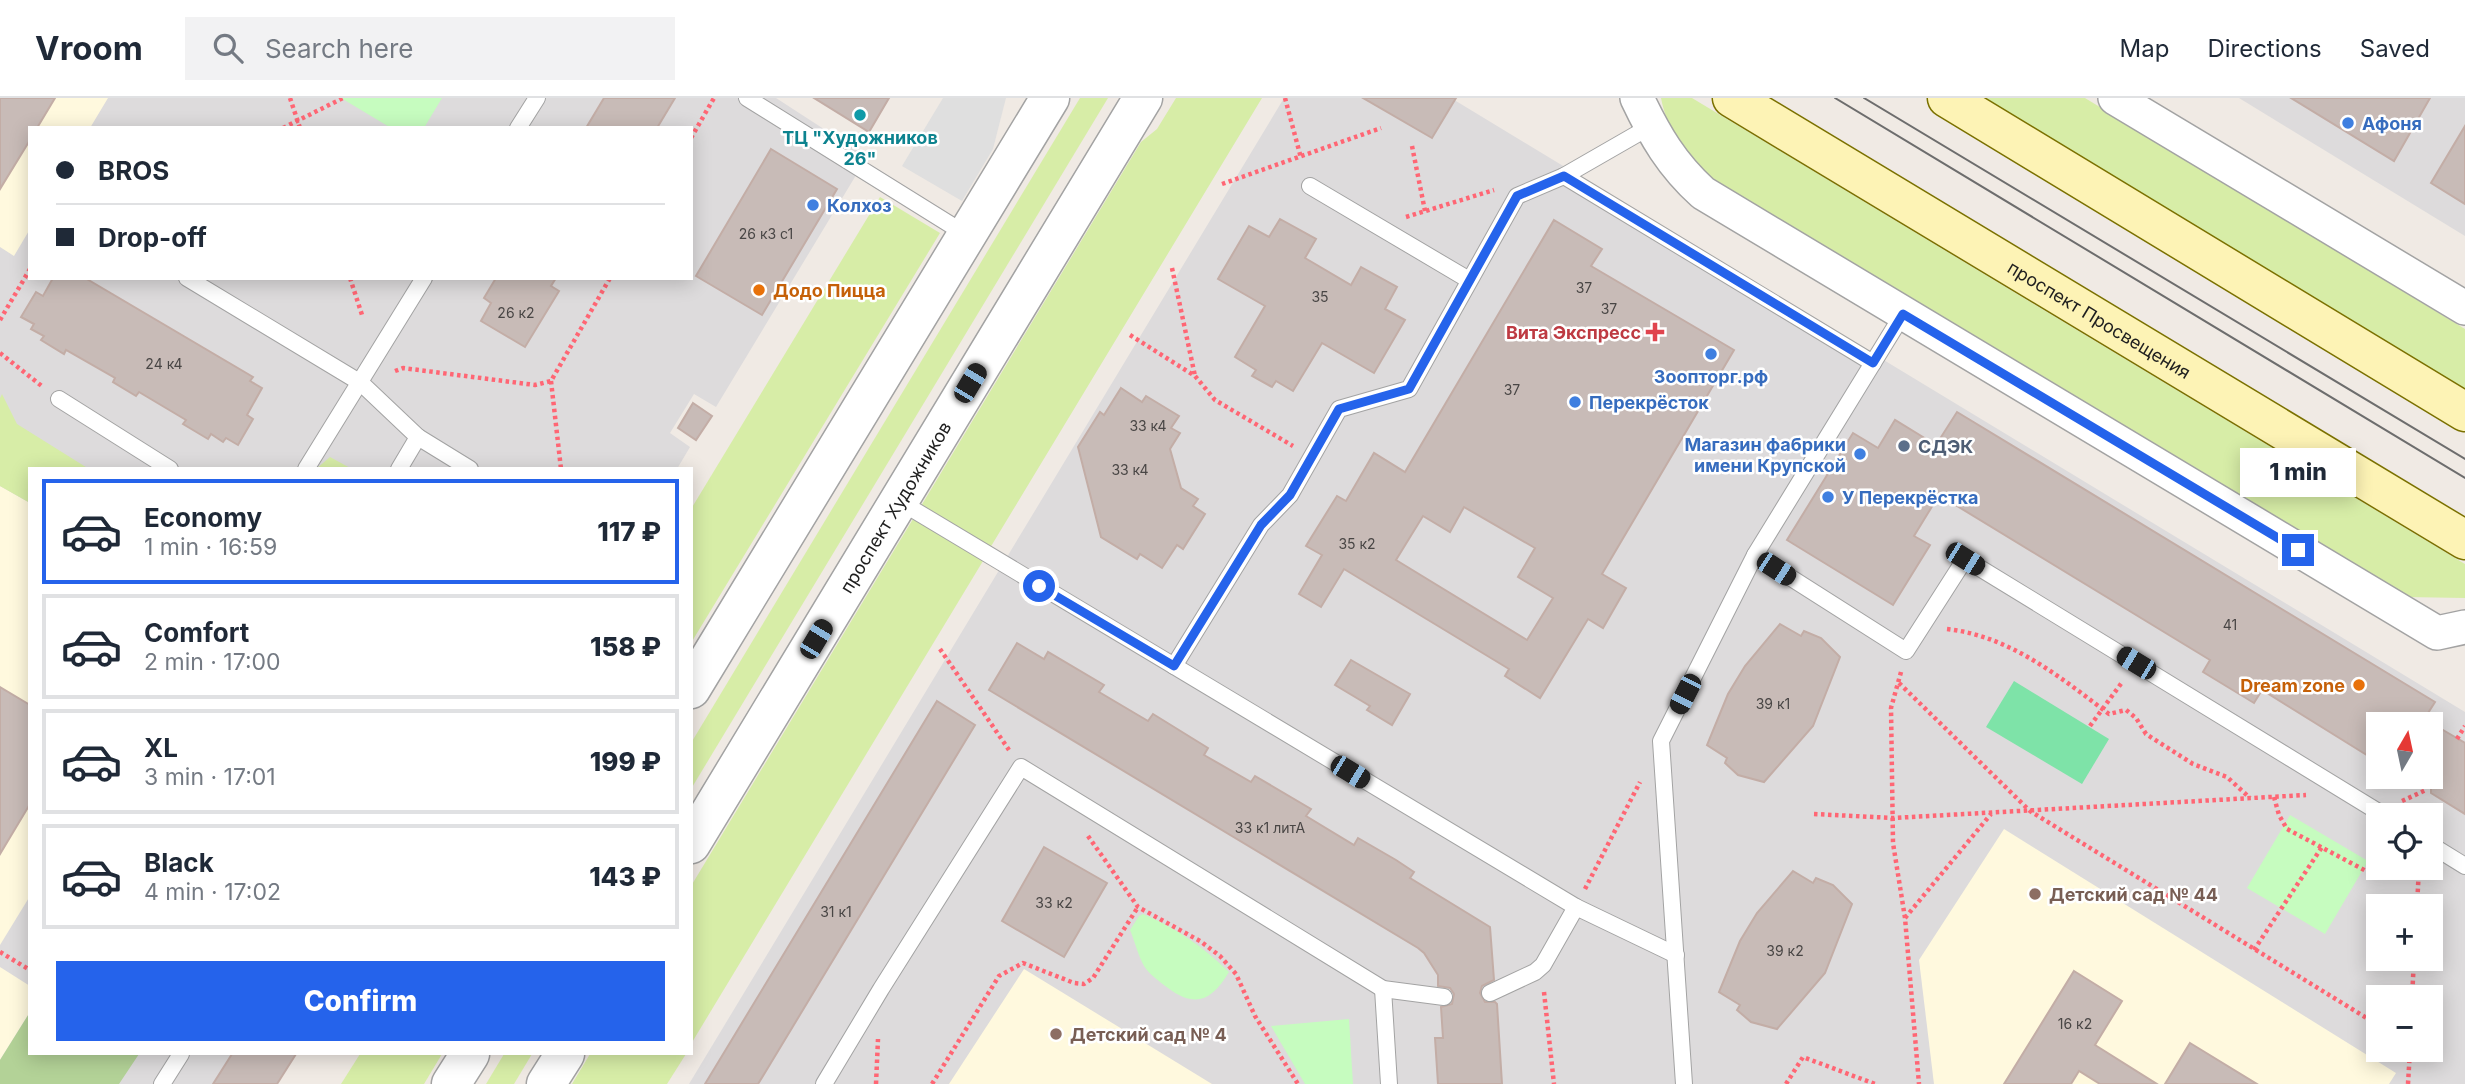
<!DOCTYPE html>
<html lang="en">
<head>
<meta charset="utf-8">
<style>
	body { margin:0; font-family:Inter,sans-serif; background:#f2f2f3; color:#1f2937; height:100vh; display:flex; flex-direction:column; font-size:26px; white-space:nowrap }
	* { box-sizing:border-box; margin:0 }
	p { font-size:23px; color:#747a83 }
	.icon { flex:none; width:38px; height:38px; fill:none; stroke:currentColor; stroke-width:2; stroke-linecap:round; stroke-linejoin:round }
	.map { position:relative; flex:1; overflow:hidden }
	.drawer { position:absolute; left:28px; top:369px; width:665px; height:588px; display:flex; flex-direction:column; background:#fff; border-radius:0px; box-shadow:0 4px 18px #0003 }
	.drawer>* { flex:none }
	.hud { position:absolute; left:28px; top:28px; width:665px; height:154px; border-radius:0px; box-shadow:0 4px 18px #0003; display:grid; align-content:center; height:154px; padding:0 28px; background:#fff }
	.needle { width:46px; rotate:9deg }
	.controls { position:absolute; left:2366px; top:614px; display:grid; gap:14px }
	.controls a { display:grid; place-items:center; width:77px; height:77px; border-radius:0px; background:#fff; box-shadow:0 4px 18px #0003; font-size:35px }
	.end { position:absolute; width:32px; height:32px; margin:-16px; border:9px solid #2563eb; background:#fff; box-shadow:0 0 0 4px #fff }
	.from { border-radius:50% }
	.bubble { position:absolute; height:49px; border-radius:0px; background:#fff; box-shadow:0 4px 18px #0003; font-size:23px; font-weight:800; line-height:49px; text-align:center }
	.car { position:absolute; width:21px; height:42px; margin:-21px -10px; border-radius:9px; box-shadow:0 0 5px 2px #0007; background:linear-gradient(#222 24%,#8ab4d8 0 40%,#222 0 76%,#8ab4d8 0 86%,#222 0) }
	.hud b { display:flex; align-items:center; gap:24px; height:66px; font-size:26px }
	.hud b+b { border-top:2px solid #e0e1e3 }
	.hud i { width:18px; height:18px; background:#1f2937 }
	ul { padding:12px 0 0; list-style:none }
	li { display:flex; align-items:center; gap:21px; height:105px; margin:0 14px 10px; padding:0 14px; border:4px solid #e0e1e3; border-radius:0px }
	li div { flex:1 }
	li b { display:block; font-size:26px }
	li em { font-style:normal; font-weight:800 }
	li.current { border-color:#2563eb }
	li>.icon { width:63px; height:63px; stroke-width:1.5 }
	.action { display:flex; gap:14px; margin-top:auto; padding:14px 28px }
	.action a { flex:1; height:80px; border-radius:0px; background:#2563eb; color:#fff; font-size:28px; font-weight:800; line-height:80px; text-align:center }
	header { display:flex; align-items:center; gap:42px; box-sizing:border-box; height:98px; padding:0 35px; background:#fff; border-bottom:2px solid #e0e1e3 }
	header strong { font-size:33px }
	nav { display:flex; gap:38px; margin-inline-start:auto; font-size:24px }
	.search { width:490px; height:63px; background:#f2f2f3; display:flex; align-items:center; gap:18px; box-sizing:border-box; padding:0 24px; border-radius:0px; color:#747a83; font-size:26px }
	.map>svg:first-child { display:block }
</style>
</head>
<body>
<header>
<strong>Vroom</strong>
<div class="search"><svg class="icon" aria-label="search" viewBox="0 0 24 24"><circle cx="10" cy="10" r="6"/><path d="M15 15l6 6"/></svg>Search here</div>
<nav><a>Map</a><a>Directions</a><a>Saved</a></nav>
</header>
<div class="map">
<svg width="2465" height="986" viewBox="0 0 2465 986">
	<rect width="100%" height="100%" fill="#f0eae4"/>
	<g fill="#dddbdc" fill-rule="evenodd">
		<path d="M 0,0 L 776,0 L 867,59 L 716,309 L 694,296 L 670,335 L 690,349 L 677,371 L 30,371 L 30,956 L 296,956 L 277,986 L 0,986 ZM 30,30 L 691,30 L 691,180 L 30,180 Z"/>
		<path d="M 1284,0 L 1451,0 L 2465,614 L 2465,986 L 689,986 ZM 2378,626 L 2431,626 L 2431,679 L 2378,679 ZM 2378,718 L 2431,718 L 2431,770 L 2378,770 ZM 2378,808 L 2431,808 L 2431,861 L 2378,861 ZM 2378,900 L 2431,900 L 2431,952 L 2378,952 Z"/>
		<path d="M 2239,0 L 2465,0 L 2465,138 Z"/>
	</g>
	<g fill="#fff9de">
		<path d="M 0,0 L 108,0 L 90,30 L 30,30 L 30,131 L 14,158 L 0,149 Z"/>
		<path d="M 0,388 L 30,405 L 30,798 L 0,847 Z"/>
		<path d="M 2004,731 L 2396,975 L 2389,986 L 1934,986 L 1919,862 Z"/>
		<path d="M 0,869 L 30,888 L 30,914 L 0,962 Z"/>
		<path d="M 1024,871 L 1212,986 L 949,986 Z"/>
	</g>
	<g fill="#d7eda7">
		<path d="M 1080,0 L 1108,0 L 691,691 L 691,645 Z"/>
		<path d="M 1176,0 L 1262,0 L 990,450 L 921,408 L 1141,44 L 1157,31 Z"/>
		<path d="M 1661,0 L 1692,0 L 2465,466 L 2465,500 L 2405,499 L 1711,80 C 1687,57 1667,33 1661,0 Z"/>
		<path d="M 1974,0 L 2085,0 L 2465,231 L 2465,296 Z"/>
		<path d="M 880,99 L 940,135 L 691,545 L 691,411 Z"/>
		<path d="M 2,296 L 17,326 L 89,371 L 30,371 L 30,405 L 0,388 L 0,300 Z"/>
		<path d="M 330,359 L 352,371 L 316,371 Z"/>
		<path d="M 913,421 L 983,463 L 691,946 L 691,788 Z"/>
		<path d="M 360,956 L 442,956 L 424,986 L 341,986 Z"/>
		<path d="M 504,956 L 532,956 L 514,986 L 486,986 Z"/>
		<path d="M 590,956 L 686,956 L 667,986 L 572,986 Z"/>
	</g>
	<path fill="#b3d297" d="M 30,914 L 30,956 L 139,956 L 119,986 L 0,986 L 0,962 Z"/>
	<g fill="#c6fcbf">
		<path d="M 341,0 L 442,0 L 424,30 L 391,30 Z"/>
		<path d="M 2290,717 L 2368,763 L 2325,836 L 2247,790 Z"/>
		<path d="M 1143,816 C 1175,829 1205,850 1229,874 C 1212,902 1196,911 1168,890 C 1160,884 1149,876 1144,868 C 1138,857 1135,844 1130,832 L 1139,818 Z"/>
		<path d="M 1349,921 L 1353,986 L 1305,986 L 1271,928 Z"/>
	</g>
	<path fill="#7ee3a8" d="M 2014,583 L 2109,641 L 2082,686 L 1986,629 Z"/>
	<path fill="#dfdfdf" d="M 943,0 L 1006,0 L 993,51 L 962,103 L 902,68 Z"/>
	<g fill="#c8bbb7" stroke="#c3ada6" stroke-width="2" fill-rule="evenodd">
		<path d="M 0,0 L 55,0 L 37,30 L 30,30 L 30,42 L 0,91 Z"/>
		<path d="M 604,0 L 675,0 L 657,30 L 586,30 Z"/>
		<path d="M 814,0 L 889,0 L 869,34 Z"/>
		<path d="M 1363,0 L 1456,0 L 1432,40 Z"/>
		<path d="M 2291,0 L 2430,0 L 2394,63 Z"/>
		<path d="M 2465,28 L 2465,106 L 2431,85 Z"/>
		<path d="M 771,51 L 837,91 L 762,217 L 696,178 Z"/>
		<path d="M 1280,121 L 1316,141 L 1305,160 L 1351,187 L 1361,169 L 1397,189 L 1385,211 L 1405,222 L 1374,275 L 1322,245 L 1293,293 L 1276,283 L 1272,289 L 1252,278 L 1256,272 L 1235,259 L 1265,208 L 1218,181 L 1249,128 L 1269,139 Z"/>
		<path d="M 1554,122 L 1602,151 L 1591,168 L 1734,252 L 1602,476 L 1626,490 L 1603,530 L 1588,521 L 1540,600 L 1505,578 L 1509,571 L 1344,471 L 1321,509 L 1299,496 L 1322,457 L 1306,448 L 1337,398 L 1346,403 L 1374,355 L 1405,374 ZM 1464,409 L 1535,450 L 1518,479 L 1553,500 L 1527,542 L 1396,462 L 1423,418 L 1450,434 Z"/>
		<path d="M 53,180 L 85,180 L 253,279 L 250,283 L 262,290 L 247,317 L 253,321 L 238,347 L 226,340 L 223,344 L 211,336 L 208,341 L 183,326 L 186,322 L 139,294 L 136,298 L 113,284 L 115,280 L 66,252 L 64,256 L 41,242 L 44,238 L 31,231 L 34,226 L 21,219 L 36,194 L 43,198 Z"/>
		<path d="M 496,180 L 556,180 L 551,188 L 559,193 L 525,249 L 481,223 L 491,205 L 484,200 Z"/>
		<path d="M 1121,290 L 1142,304 L 1146,298 L 1179,318 L 1171,330 L 1180,335 L 1170,351 L 1181,390 L 1198,401 L 1193,408 L 1205,416 L 1183,451 L 1177,447 L 1162,470 L 1140,456 L 1137,461 L 1101,439 L 1078,349 L 1100,314 L 1104,317 Z"/>
		<path d="M 693,305 L 712,318 L 696,342 L 678,330 Z"/>
		<path d="M 1957,314 L 2435,604 L 2421,626 L 2378,626 L 2378,664 L 2262,592 L 2254,605 L 2203,574 L 2210,562 L 1939,397 L 1914,438 L 1930,447 L 1893,507 L 1787,442 L 1853,335 L 1878,350 L 1895,322 L 1936,347 Z"/>
		<path d="M 1780,526 L 1801,538 L 1804,533 L 1821,540 L 1840,559 L 1813,628 L 1764,684 L 1738,677 L 1725,665 L 1727,660 L 1707,647 L 1728,596 L 1745,568 Z"/>
		<path d="M 1017,545 L 1044,561 L 1048,554 L 1104,587 L 1099,594 L 1148,623 L 1153,616 L 1208,650 L 1204,657 L 1251,684 L 1255,678 L 1311,711 L 1306,718 L 1354,747 L 1358,740 L 1396,762 L 1414,774 L 1410,780 L 1490,829 L 1494,882 L 1482,888 L 1480,895 L 1485,904 L 1495,904 L 1497,906 L 1502,986 L 1438,986 L 1435,940 L 1443,940 L 1441,909 L 1452,906 L 1454,896 L 1450,890 L 1438,888 L 1438,877 L 1424,855 L 1418,850 L 989,592 Z"/>
		<path d="M 1351,562 L 1410,596 L 1392,627 L 1367,612 L 1370,608 L 1335,587 Z"/>
		<path d="M 0,589 L 30,607 L 30,706 L 0,756 Z"/>
		<path d="M 937,603 L 975,627 L 766,973 L 758,986 L 705,986 Z"/>
		<path d="M 2431,625 L 2465,645 L 2465,716 L 2431,695 Z"/>
		<path d="M 1044,749 L 1107,785 L 1064,859 L 1002,823 Z"/>
		<path d="M 1793,773 L 1813,785 L 1816,780 L 1833,787 L 1852,806 L 1825,875 L 1777,931 L 1751,924 L 1737,912 L 1740,907 L 1719,894 L 1740,843 L 1757,815 Z"/>
		<path d="M 2074,873 L 2122,903 L 2095,947 L 2157,986 L 2100,986 L 2079,973 L 2071,986 L 2004,986 Z"/>
		<path d="M 2190,945 L 2257,986 L 2165,986 Z"/>
		<path d="M 232,956 L 296,956 L 277,986 L 213,986 Z"/>
	</g>
	<g fill="none" stroke-linecap="round" stroke-linejoin="round">
		<g stroke="#a3a3a3" stroke-width="18">
			<g id="service">
				<path d="M 747,0 L 967,137"/>
				<path d="M 518,30 L 537,0"/>
				<path d="M 1564,78 L 1873,265"/>
				<path d="M 1310,88 L 1469,182"/>
				<path d="M 187,180 L 361,285 L 418,339 L 399,371"/>
				<path d="M 59,301 L 170,371"/>
				<path d="M 418,339 L 470,371"/>
				<path d="M 306,371 L 424,180"/>
				<path d="M 899,403 L 1576,809 L 1676,857"/>
				<path d="M 1755,457 L 1906,553 L 1965,461 L 2385,718"/>
				<path d="M 1174,568 L 1261,427 L 1290,397 L 1339,311 L 1409,291 L 1517,98 L 1564,78 L 1651,28"/>
				<path d="M 2431,747 L 2465,768"/>
				<path d="M 1383,891 L 1389,986"/>
				<path d="M 1490,895 L 1535,874 L 1543,867 L 1576,809"/>
				<path d="M 162,986 L 181,956"/>
				<path d="M 824,986 L 881,891 L 1021,669 L 1383,891 L 1444,899"/>
				<path d="M 1684,986 L 1661,643 L 1755,457 L 1903,216"/>
			</g>
		</g>
		<g stroke="#a3a3a3" stroke-width="36">
			<g id="minor">
				<path d="M 1637,0 C 1655,38 1672,67 1703,95 L 2437,535 L 2465,529"/>
				<path d="M 2115,0 L 2465,210"/>
			</g>
		</g>
		<g stroke="#a3a3a3" stroke-width="41">
			<g id="tertiary">
				<path d="M 691,591 L 1050,0"/>
				<path id="s1" d="M 691,746 L 1143,0"/>
				<path d="M 451,986 L 470,956"/>
				<path d="M 546,986 L 565,956"/>
			</g>
		</g>
		<g stroke="#7b7100" stroke-width="41">
			<g id="secondary">
				<path id="s2" d="M 1732,0 L 2465,442"/>
				<path d="M 1947,0 L 2465,314"/>
			</g>
		</g>
		<g stroke="#ff6674" stroke-width="4.5" stroke-dasharray="3.5 3.5" stroke-linecap="butt">
			<path d="M 290,0 L 300,30"/>
			<path d="M 1285,0 L 1301,60"/>
			<path d="M 283,30 L 343,0"/>
			<path d="M 691,40 L 714,0"/>
			<path d="M 1412,48 L 1425,113"/>
			<path d="M 1222,86 L 1381,30"/>
			<path d="M 1406,119 L 1494,92"/>
			<path d="M 1172,170 L 1195,278"/>
			<path d="M 350,180 L 363,220"/>
			<path d="M 0,222 L 30,171"/>
			<path d="M 1130,237 L 1195,278 L 1215,302 L 1293,348"/>
			<path d="M 0,255 L 43,289"/>
			<path d="M 395,273 L 403,270 L 535,287 L 551,283 L 610,180"/>
			<path d="M 551,283 L 561,371"/>
			<path d="M 1947,531 C 2010,538 2060,579 2109,616 L 2126,612 L 2136,620 L 2146,636 L 2193,666 L 2227,679 L 2250,700"/>
			<path d="M 940,551 L 1009,652"/>
			<path d="M 1901,574 L 1891,610 L 1893,745 L 1905,820 L 1919,986"/>
			<path d="M 1899,585 L 2030,713 L 2378,927"/>
			<path d="M 2090,628 L 2123,583"/>
			<path d="M 2457,641 L 2465,628"/>
			<path d="M 2274,699 L 2279,717 L 2287,731 L 2368,774 L 2388,774 L 2398,770"/>
			<path d="M 2402,703 L 2426,692"/>
			<path d="M 1814,716 L 1893,720 L 2306,697"/>
			<path d="M 1088,738 L 1138,809 L 1200,843 L 1220,858 L 1236,876 L 1255,918 L 1298,986"/>
			<path d="M 1585,791 L 1640,684"/>
			<path d="M 2417,808 L 2419,770"/>
			<path d="M 1905,820 L 1991,716"/>
			<path d="M 2254,852 L 2322,749"/>
			<path d="M 0,854 L 30,872"/>
			<path d="M 1544,894 L 1554,986"/>
			<path d="M 2412,900 L 2414,861"/>
			<path d="M 876,986 L 878,941"/>
			<path d="M 932,986 L 999,878 L 1023,865 L 1074,885 L 1084,886 L 1093,880 L 1138,809"/>
			<path d="M 1786,986 L 1803,959 L 1875,986"/>
			<path d="M 2408,986 L 2410,952"/>
		</g>
		<use href="#service" stroke="#fff" stroke-width="16"/>
		<use href="#minor" stroke="#fff" stroke-width="33"/>
		<use href="#tertiary" stroke="#fff" stroke-width="38"/>
		<use href="#secondary" stroke="#fdf3b5" stroke-width="38"/>
		<g stroke="#6d6d6d" stroke-width="2">
			<path d="M 1835,0 L 2465,380"/>
			<path d="M 1864,0 L 2465,361"/>
		</g>
	</g>
	<g fill="none" stroke-linecap="round" stroke-linejoin="round">
		<path stroke="#2563eb" stroke-width="9" d="M 1039,488 L 1174,568 L 1261,427 L 1290,397 L 1339,311 L 1409,291 L 1517,98 L 1564,78 L 1873,265 L 1903,216 L 2298,452"/>
	</g>
	<circle fill="#0f9aa8" stroke="#fff" stroke-width="2.5" cx="860" cy="17" r="7"/>
	<g fill="#3f7fe0" stroke="#fff" stroke-width="2.5">
		<circle cx="2348" cy="25" r="7"/>
		<circle cx="813" cy="107" r="7"/>
		<circle cx="1711" cy="256" r="7"/>
		<circle cx="1575" cy="304" r="7"/>
		<circle cx="1860" cy="356" r="7"/>
		<circle cx="1828" cy="399" r="7"/>
	</g>
	<g fill="#e8710a" stroke="#fff" stroke-width="2.5">
		<circle cx="759" cy="192" r="7"/>
		<circle cx="2359" cy="587" r="7"/>
	</g>
	<path fill="#e0444e" stroke="#fff" stroke-width="2.5" d="M1651.5 223.5h7v7h7v7h-7v7h-7v-7h-7v-7h7z"/>
	<circle fill="#5c6f8a" stroke="#fff" stroke-width="2.5" cx="1904" cy="348" r="7"/>
	<g fill="#8d6e63" stroke="#fff" stroke-width="2.5">
		<circle cx="2035" cy="796" r="7"/>
		<circle cx="1056" cy="936" r="7"/>
	</g>
	<g text-anchor="middle" dominant-baseline="central" stroke-width="5" stroke-linejoin="round" paint-order="stroke">
		<g font-size="14" fill="#494645">
			<text x="766" y="135">26 к3 с1</text>
			<text x="1584" y="189">37</text>
			<text x="1320" y="198">35</text>
			<text x="1609" y="210">37</text>
			<text x="516" y="214">26 к2</text>
			<text x="164" y="265">24 к4</text>
			<text x="1512" y="291">37</text>
			<text x="1148" y="327">33 к4</text>
			<text x="1130" y="371">33 к4</text>
			<text x="1357" y="445">35 к2</text>
			<text x="2230" y="526">41</text>
			<text x="1773" y="605">39 к1</text>
			<text x="1270" y="729">33 к1 литА</text>
			<text x="1054" y="804">33 к2</text>
			<text x="836" y="813">31 к1</text>
			<text x="1785" y="852">39 к2</text>
			<text x="2075" y="925">16 к2</text>
		</g>
		<g font-size="18" font-weight="bold" fill="#366cbe" stroke="#fff" text-anchor="start">
			<text x="2362" y="25">Афоня</text>
			<text x="827" y="107">Колхоз</text>
			<text x="1711" y="278" text-anchor="middle">Зоопторг.рф</text>
			<text x="1589" y="304">Перекрёсток</text>
			<text x="1846" y="346" text-anchor="end">Магазин фабрики<tspan x="1846" dy="21">имени Крупской</tspan></text>
			<text x="1842" y="399">У Перекрёстка</text>
		</g>
		<g font-size="18" font-weight="bold" fill="#0d838f" stroke="#fff">
			<text x="860" y="39">ТЦ "Художников<tspan x="860" dy="21">26"</tspan></text>
		</g>
		<g font-size="18" font-weight="bold" fill="#c56008" stroke="#fff" text-anchor="start">
			<text x="773" y="192">Додо Пицца</text>
			<text x="2345" y="587" text-anchor="end">Dream zone</text>
		</g>
		<g font-size="18" fill="#1f1f1f" stroke="#fff">
			<text stroke="none"><textPath href="#s2" startOffset="429">проспект Просвещения</textPath></text>
			<text stroke="none"><textPath href="#s1" startOffset="394">проспект Художников</textPath></text>
		</g>
		<g font-size="18" font-weight="bold" fill="#be3a42" stroke="#fff" text-anchor="end">
			<text x="1641" y="234">Вита Экспресс</text>
		</g>
		<g font-size="18" font-weight="bold" fill="#4e5e75" stroke="#fff" text-anchor="start">
			<text x="1918" y="348">СДЭК</text>
		</g>
		<g font-size="18" font-weight="bold" fill="#785e54" stroke="#fff" text-anchor="start">
			<text x="2049" y="796">Детский сад № 44</text>
			<text x="1070" y="936">Детский сад № 4</text>
		</g>
	</g>
</svg>
<div class="controls">
<a><svg class="needle" viewBox="-14 -14 28 28"><path d="M0-13l5 13h-10z" fill="#e53935"/><path d="M0 13l5-13h-10z" fill="#747a83"/></svg></a>
<a><svg class="icon" aria-label="locate" viewBox="0 0 24 24"><circle cx="12" cy="12" r="6"/><path d="M12 2v4M12 18v4M2 12h4M18 12h4"/></svg></a>
<a>+</a>
<a>−</a>
</div>
<i class="end from" style="left:1039px;top:488px"></i>
<i class="end" style="left:2298px;top:452px"></i>
<div class="bubble" style="left:2240px;top:350px;width:116px">1 min</div>
<i class="car" style="left:970px;top:285px;rotate:31deg"></i>
<i class="car" style="left:1965px;top:461px;rotate:122deg"></i>
<i class="car" style="left:1776px;top:471px;rotate:123deg"></i>
<i class="car" style="left:816px;top:541px;rotate:31deg"></i>
<i class="car" style="left:2136px;top:565px;rotate:301deg"></i>
<i class="car" style="left:1685px;top:596px;rotate:207deg"></i>
<i class="car" style="left:1350px;top:674px;rotate:121deg"></i>
<div class="hud">
<b><i class="from"></i>BROS</b>
<b><i></i>Drop-off</b>
</div>
<section class="drawer">
<ul>
<li class="current"><svg class="icon" aria-label="car" viewBox="0 0 24 24"><path d="M5 17H2v-5l4-1 3-4h7l3 4 3 1v5h-3M9 17h6M6 11h13"/><circle cx="7" cy="17" r="2"/><circle cx="17" cy="17" r="2"/></svg><div><b>Economy</b><p>1 min · 16:59</p></div><em>117 ₽</em></li>
<li><svg class="icon" aria-label="car" viewBox="0 0 24 24"><path d="M5 17H2v-5l4-1 3-4h7l3 4 3 1v5h-3M9 17h6M6 11h13"/><circle cx="7" cy="17" r="2"/><circle cx="17" cy="17" r="2"/></svg><div><b>Comfort</b><p>2 min · 17:00</p></div><em>158 ₽</em></li>
<li><svg class="icon" aria-label="car" viewBox="0 0 24 24"><path d="M5 17H2v-5l4-1 3-4h7l3 4 3 1v5h-3M9 17h6M6 11h13"/><circle cx="7" cy="17" r="2"/><circle cx="17" cy="17" r="2"/></svg><div><b>XL</b><p>3 min · 17:01</p></div><em>199 ₽</em></li>
<li><svg class="icon" aria-label="car" viewBox="0 0 24 24"><path d="M5 17H2v-5l4-1 3-4h7l3 4 3 1v5h-3M9 17h6M6 11h13"/><circle cx="7" cy="17" r="2"/><circle cx="17" cy="17" r="2"/></svg><div><b>Black</b><p>4 min · 17:02</p></div><em>143 ₽</em></li>
</ul>
<div class="action"><a>Confirm</a></div>
</section>
</div>
</body>
</html>
